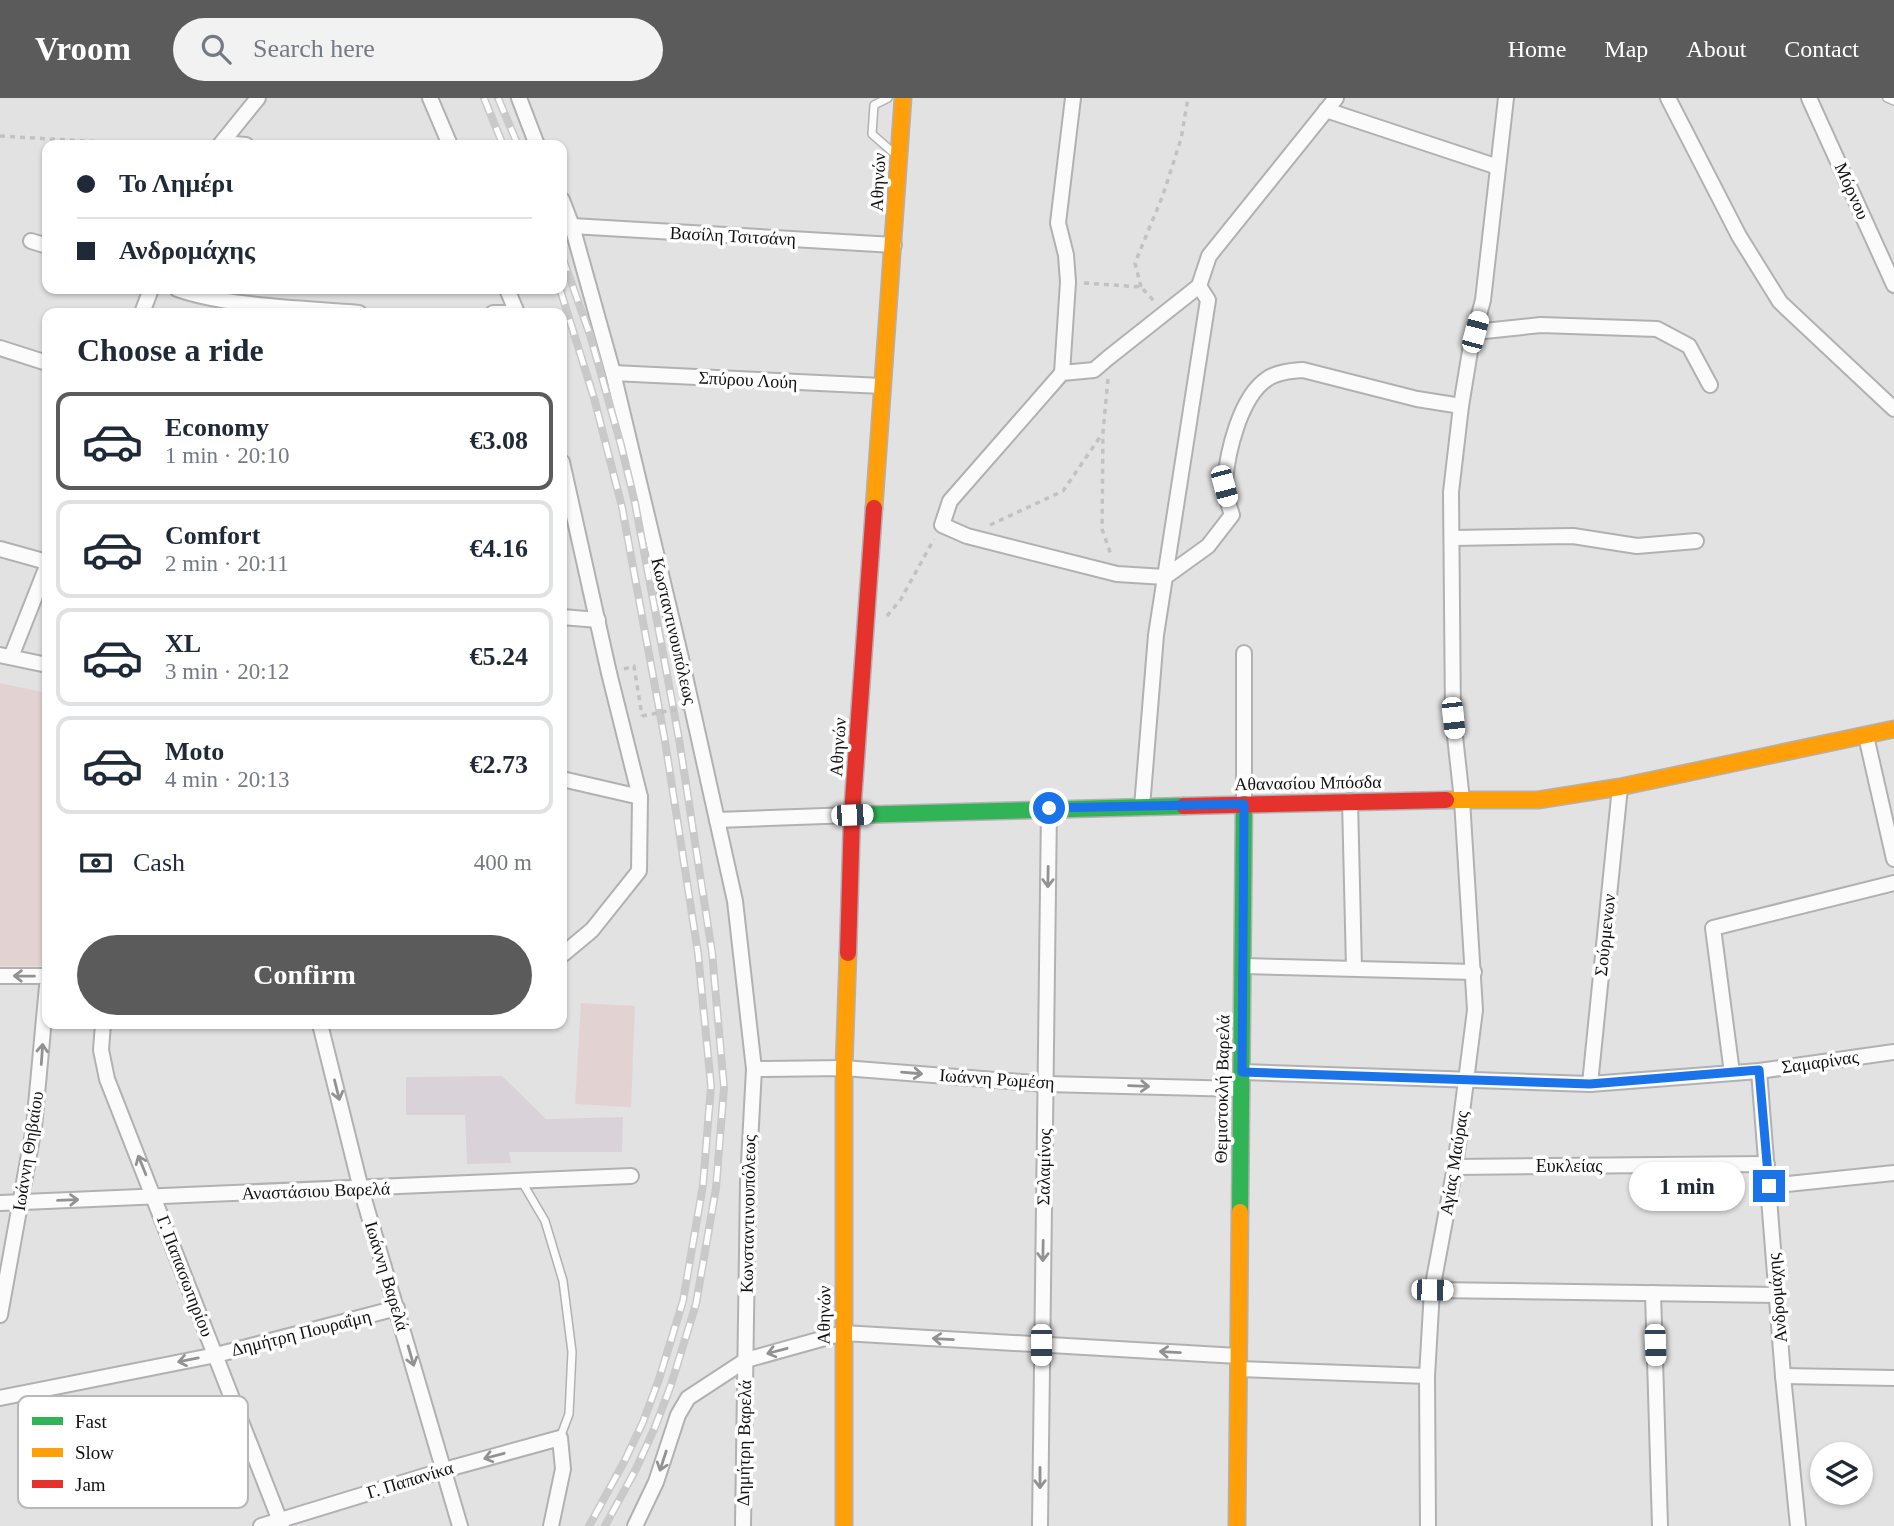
<!DOCTYPE html>
<html lang="en">
<head>
<meta charset="utf-8">
<style>
	body { margin:0; font-family:"Times New Roman",serif; background:#f2f2f3; color:#1f2937; height:100vh; display:flex; flex-direction:column; font-size:26px; white-space:nowrap }
	* { box-sizing:border-box; margin:0 }
	p { font-size:23px; color:#747a83 }
	.icon { flex:none; width:38px; height:38px; fill:none; stroke:currentColor; stroke-width:2; stroke-linecap:round; stroke-linejoin:round }
	.map { position:relative; flex:1; overflow:hidden }
	.panel { position:absolute; left:42px; top:210px; width:525px; height:721px; display:flex; flex-direction:column; background:#fff; border-radius:14px; box-shadow:0 2px 5px #0004 }
	.panel>* { flex:none }
	.guide { position:absolute; left:42px; top:42px; width:525px; height:154px; border-radius:14px; box-shadow:0 2px 5px #0004; display:grid; align-content:center; height:154px; padding:0 35px; background:#fff }
	.controls { position:absolute; left:1810px; top:1344px; display:grid; gap:14px }
	.controls a { display:grid; place-items:center; width:63px; height:63px; border-radius:50%; background:#fff; box-shadow:0 2px 5px #0004; font-size:35px }
	.end { position:absolute; width:32px; height:32px; margin:-16px; border:9px solid #1a73e8; background:#fff; box-shadow:0 0 0 4px #fff }
	.from { border-radius:50% }
	.bubble { position:absolute; height:49px; border-radius:24px; background:#fff; box-shadow:0 2px 5px #0004; font-size:23px; font-weight:800; line-height:49px; text-align:center }
	.car { position:absolute; width:21px; height:42px; margin:-21px -10px; border-radius:9px; box-shadow:0 0 5px 2px #0007; background:linear-gradient(#fff 24%,#345 0 40%,#fff 0 76%,#345 0 86%,#fff 0) }
	.guide b { display:flex; align-items:center; gap:24px; height:66px; font-size:26px }
	.guide b+b { border-top:2px solid #e0e1e3 }
	.guide i { width:18px; height:18px; background:#1f2937 }
	ul { padding:0; list-style:none }
	li { display:flex; align-items:center; gap:21px; height:98px; margin:0 14px 10px; padding:0 21px; border:4px solid #e0e1e3; border-radius:14px }
	li div { flex:1 }
	li b { display:block; font-size:26px }
	li em { font-style:normal; font-weight:800 }
	li.current { border-color:#5c5b5c }
	li>.icon { width:63px; height:63px; stroke-width:1.5 }
	h2 { padding:0 35px; font-size:32px; line-height:84px }
	.pay { display:flex; align-items:center; gap:18px; height:77px; padding:0 35px; font-size:26px }
	.pay p { margin-inline-start:auto }
	.action { display:flex; gap:14px; margin-top:auto; padding:14px 35px }
	.action a { flex:1; height:80px; border-radius:42px; background:#5c5b5c; color:#fff; font-size:28px; font-weight:800; line-height:80px; text-align:center }
	header { display:flex; align-items:center; gap:42px; box-sizing:border-box; height:98px; padding:0 35px; background:#5c5b5c; color:#fff }
	header strong { font-size:33px }
	nav { display:flex; gap:38px; margin-inline-start:auto; font-size:24px }
	.search { width:490px; height:63px; background:#f2f2f3; display:flex; align-items:center; gap:18px; box-sizing:border-box; padding:0 24px; border-radius:38px; color:#747a83; font-size:26px }
	.map>svg:first-child { display:block }
</style>
</head>
<body>
<header>
<strong>Vroom</strong>
<div class="search"><svg class="icon" aria-label="search" viewBox="0 0 24 24"><circle cx="10" cy="10" r="6"/><path d="M15 15l6 6"/></svg>Search here</div>
<nav><a>Home</a><a>Map</a><a>About</a><a>Contact</a></nav>
</header>
<div class="map">
<svg width="1894" height="1428" viewBox="0 0 1894 1428">
	<rect width="100%" height="100%" fill="#e3e2e3"/>
	<path fill="#d9d3d9" d="M 502,978 L 546,1021 L 623,1019 L 622,1054 L 509,1054 L 511,1065 L 467,1066 L 465,1017 L 406,1017 L 406,979 Z"/>
	<g fill="#e2d3d2">
		<path d="M 0,585 L 47,595 L 47,868 L 0,868 Z"/>
		<path d="M 581,905 L 635,908 L 631,1009 L 575,1006 Z"/>
	</g>
	<g fill="none" stroke-linecap="round" stroke-linejoin="round">
		<g stroke="#b2b0b2" stroke-width="10">
			<g id="lane">
				<path d="M 888,0 L 874,7 L 872,36 L 896,57"/>
				<path d="M 1887,0 L 1894,3"/>
				<path d="M 522,1084 L 545,1123 L 563,1183 L 572,1254 L 569,1316 L 560,1340"/>
			</g>
		</g>
		<g stroke="#b2b0b2" stroke-width="18">
			<g id="street">
				<path d="M 430,0 L 450,47"/>
				<path d="M 519,0 L 537,47"/>
				<path d="M 1336,0 L 1209,158 L 1199,188 L 1108,260 L 1094,272 L 1062,275 L 950,403 L 942,427 L 967,438 L 1117,476 L 1165,479 L 1208,448 L 1232,417 C 1229,407 1224,395 1225,385 C 1227,355 1240,299 1267,281 C 1277,274 1291,273 1303,272 L 1417,301 L 1461,308"/>
				<path d="M 1668,0 L 1739,138 L 1780,204 L 1894,311"/>
				<path d="M 1809,0 L 1894,187"/>
				<path d="M 1326,12 L 1498,69"/>
				<path d="M 222,45 L 246,47"/>
				<path d="M 220,47 L 258,0"/>
				<path d="M 562,102 L 572,128 L 613,275 L 681,560 L 735,803 L 754,971 L 748,1083 L 743,1428"/>
				<path d="M 572,128 L 894,147"/>
				<path d="M 31,143 L 47,148"/>
				<path d="M 177,191 C 228,209 303,210 359,215"/>
				<path d="M 507,191 L 517,215"/>
				<path d="M 142,215 L 151,191"/>
				<path d="M 493,215 L 517,215"/>
				<path d="M 1475,234 L 1541,227 L 1657,231 L 1689,248 L 1710,287"/>
				<path d="M 0,250 L 47,265"/>
				<path d="M 613,275 L 882,288"/>
				<path d="M 1062,275 L 1068,184 L 1066,157 L 1058,125 L 1073,0"/>
				<path d="M 562,364 L 609,575 L 640,699 L 639,773 L 592,832 L 562,857"/>
				<path d="M 1452,440 L 1573,438 L 1637,448 L 1696,443"/>
				<path d="M 0,451 L 47,464"/>
				<path d="M 562,519 L 598,522"/>
				<path d="M 1244,555 L 1244,706"/>
				<path d="M 0,557 L 47,567"/>
				<path d="M 11,559 L 47,468"/>
				<path d="M 1866,638 L 1894,761"/>
				<path d="M 562,681 L 640,699"/>
				<path d="M 1350,703 L 1354,870"/>
				<path d="M 1142,709 L 1156,537 L 1208,202 L 1199,188"/>
				<path d="M 717,722 L 852,717"/>
				<path d="M 1243,868 L 1474,874"/>
				<path d="M 0,878 L 47,878"/>
				<path d="M 103,926 L 101,952 L 107,981 L 282,1428"/>
				<path d="M 320,926 L 361,1091 L 460,1428"/>
				<path d="M 754,971 L 844,970 L 1046,986 L 1241,991"/>
				<path d="M 1759,973 L 1783,1278 L 1798,1428"/>
				<path d="M 1242,974 L 1590,986 L 1759,973 L 1894,954"/>
				<path d="M 1732,975 L 1713,830 L 1894,785"/>
				<path d="M 1590,986 L 1620,689"/>
				<path d="M 1455,1069 L 1767,1066"/>
				<path d="M 1769,1088 L 1894,1075"/>
				<path d="M 0,1105 L 631,1078"/>
				<path d="M 1432,1192 L 1777,1197"/>
				<path d="M 1653,1195 L 1660,1428"/>
				<path d="M 0,1217 L 34,1029 L 47,888"/>
				<path d="M 1239,1271 L 1427,1278"/>
				<path d="M 1783,1278 L 1894,1280"/>
				<path d="M 0,1300 L 216,1257 L 397,1210"/>
				<path d="M 261,1428 L 444,1372 L 560,1340 L 563,1371 L 551,1428"/>
				<path d="M 635,1428 L 656,1384 L 678,1317 L 688,1300 L 746,1262 L 843,1235 L 1238,1258"/>
				<path d="M 1040,1428 L 1049,710"/>
				<path d="M 1428,1428 L 1427,1278 L 1432,1192 L 1455,1069 L 1475,912 L 1462,702 L 1453,620 L 1451,394 L 1461,308 L 1471,247 L 1483,202 L 1506,0"/>
			</g>
		</g>
		<g stroke="#b2b0b2" stroke-width="19">
			<g id="fast">
				<path d="M 852,717 L 1184,708"/>
				<path d="M 1240,1114 L 1244,706"/>
			</g>
		</g>
		<g stroke="#b2b0b2" stroke-width="19">
			<g id="slow">
				<path d="M 874,410 L 903,0"/>
				<path d="M 1446,702 L 1538,702 L 1620,689 L 1894,631"/>
				<path d="M 844,1428 L 844,970 L 848,855"/>
				<path d="M 1237,1428 L 1240,1114"/>
			</g>
		</g>
		<g stroke="#b2b0b2" stroke-width="19">
			<g id="jam">
				<path d="M 1184,708 L 1446,702"/>
				<path d="M 848,855 L 852,717 L 874,410"/>
			</g>
		</g>
		<g stroke="#c3c2c3" stroke-width="3.5" stroke-dasharray="5 5" stroke-linecap="butt">
			<path d="M 0,38 L 102,44 L 205,45"/>
			<path d="M 1084,185 L 1141,189 L 1154,203"/>
			<path d="M 1141,189 L 1135,165 L 1163,97 L 1181,41 L 1188,0"/>
			<path d="M 1108,281 L 1103,334 L 1102,431 L 1111,457"/>
			<path d="M 990,427 L 1063,393 L 1102,336"/>
			<path d="M 887,518 L 901,501 L 934,441"/>
			<path d="M 624,571 L 634,568 L 642,618"/>
		</g>
		<use href="#lane" stroke="#fbfbfb" stroke-width="7"/>
		<use href="#street" stroke="#fbfbfb" stroke-width="14"/>
		<use href="#fast" stroke="#30b455" stroke-width="16"/>
		<use href="#slow" stroke="#ff9f0a" stroke-width="16"/>
		<use href="#jam" stroke="#e5322d" stroke-width="16"/>
		<g stroke="#cac9ca" stroke-width="8">
			<g id="rail">
				<path d="M 484,0 L 503,47"/>
				<path d="M 498,0 L 518,47"/>
				<path d="M 562,158 L 590,237 L 621,347 L 635,405 L 679,641 L 712,854 L 724,989 L 716,1090 L 696,1206 L 671,1287 L 655,1329 L 636,1371 L 605,1428"/>
				<path d="M 560,191 L 594,300 L 622,409 L 665,643 L 698,855 L 711,988 L 703,1087 L 683,1203 L 659,1281 L 643,1324 L 624,1364 L 589,1428"/>
			</g>
		</g>
		<use href="#rail" stroke="#fff" stroke-width="5" stroke-dasharray="16" stroke-linecap="butt"/>
		<path stroke="#c3c2c3" stroke-width="3.5" stroke-dasharray="5 5" stroke-linecap="butt" d="M 642,618 L 684,610"/>
	</g>
	<defs><path id="oneway-shaft" d="M-6 0H5M1.5-3L5.5 0L1.5 3" fill="none" stroke-width="1.6" stroke-linecap="round" stroke-linejoin="round" transform="scale(1.75)"/></defs>
	<g stroke="#939293">
		<use href="#oneway-shaft" transform="translate(1048 779) rotate(91)"/>
		<use href="#oneway-shaft" transform="translate(24 878) rotate(-179)"/>
		<use href="#oneway-shaft" transform="translate(42 956) rotate(-86)"/>
		<use href="#oneway-shaft" transform="translate(912 975) rotate(5)"/>
		<use href="#oneway-shaft" transform="translate(1139 988) rotate(2)"/>
		<use href="#oneway-shaft" transform="translate(337 992) rotate(76)"/>
		<use href="#oneway-shaft" transform="translate(142 1067) rotate(-112)"/>
		<use href="#oneway-shaft" transform="translate(68 1102) rotate(-2)"/>
		<use href="#oneway-shaft" transform="translate(1043 1153) rotate(91)"/>
		<use href="#oneway-shaft" transform="translate(943 1241) rotate(-177)"/>
		<use href="#oneway-shaft" transform="translate(777 1253) rotate(165)"/>
		<use href="#oneway-shaft" transform="translate(1170 1254) rotate(-177)"/>
		<use href="#oneway-shaft" transform="translate(411 1258) rotate(74)"/>
		<use href="#oneway-shaft" transform="translate(188 1262) rotate(169)"/>
		<use href="#oneway-shaft" transform="translate(494 1358) rotate(165)"/>
		<use href="#oneway-shaft" transform="translate(663 1363) rotate(108)"/>
		<use href="#oneway-shaft" transform="translate(1040 1380) rotate(90)"/>
	</g>
	<g fill="none" stroke-linecap="round" stroke-linejoin="round">
		<path stroke="#1a73e8" stroke-width="9" d="M 1049,710 L 1244,706 L 1242,974 L 1590,986 L 1759,972 L 1769,1088"/>
	</g>
	<g text-anchor="middle" dominant-baseline="central" stroke-width="7" stroke-linejoin="round" paint-order="stroke">
		<g font-size="18" fill="#131213" stroke="#fff">
			<text transform="translate(878 84) rotate(-87)">Αθηνών</text>
			<text transform="translate(1852 93) rotate(66)">Μόρνου</text>
			<text transform="translate(733 138) rotate(3)">Βασίλη Τσιτσάνη</text>
			<text transform="translate(748 282) rotate(3)">Σπύρου Λούη</text>
			<text transform="translate(674 533) rotate(77)">Κωσταντινουπόλεως</text>
			<text transform="translate(838 649) rotate(-86)">Αθηνών</text>
			<text transform="translate(1308 685) rotate(-1)">Αθανασίου Μπόσδα</text>
			<text transform="translate(1605 837) rotate(-84)">Σούρμενων</text>
			<text transform="translate(1820 964) rotate(-8)">Σαμαρίνας</text>
			<text transform="translate(997 981) rotate(4)">Ιωάννη Ρωμέση</text>
			<text transform="translate(1222 991) rotate(-89)">Θεμιστοκλή Βαρελά</text>
			<text transform="translate(28 1053) rotate(-81)">Ιωάννη Θηβαίου</text>
			<text transform="translate(1454 1065) rotate(-81)">Αγίας Μαύρας</text>
			<text x="1569" y="1068">Ευκλείας</text>
			<text transform="translate(1044 1069) rotate(-89)">Σαλαμίνος</text>
			<text transform="translate(316 1093) rotate(-2)">Αναστάσιου Βαρελά</text>
			<text transform="translate(748 1116) rotate(-89)">Κωνσταντινουπόλεως</text>
			<text transform="translate(185 1178) rotate(69)">Γ. Παπασωτηρίου</text>
			<text transform="translate(387 1178) rotate(73)">Ιωάννη Βαρελά</text>
			<text transform="translate(1777 1200) rotate(-95)">Ανδρομάχης</text>
			<text transform="translate(824 1217) rotate(-89)">Αθηνών</text>
			<text transform="translate(301 1235) rotate(-14)">Δημήτρη Πουραΐμη</text>
			<text transform="translate(744 1345) rotate(-89)">Δημήτρη Βαρελά</text>
			<text transform="translate(410 1382) rotate(-17)">Γ. Παπανίκα</text>
		</g>
	</g>
	<rect x="18" y="1298" width="230" height="112" rx="10" fill="#fff" stroke="#b8b8b8" stroke-width="2"/>
	<rect x="32" y="1319" width="31" height="8" fill="#30b455"/>
	<rect x="32" y="1350" width="31" height="9" fill="#ff9f0a"/>
	<rect x="32" y="1382" width="31" height="8" fill="#e5322d"/>
	<g font-size="19" fill="#131213">
		<text x="75" y="1330">Fast</text>
		<text x="75" y="1361">Slow</text>
		<text x="75" y="1393">Jam</text>
	</g>
</svg>
<div class="controls">
<a><svg class="icon" aria-label="layers" viewBox="0 0 24 24"><path d="M12 4l9 5-9 5-9-5zM3 14l9 5 9-5"/></svg></a>
</div>
<i class="end from" style="left:1049px;top:710px"></i>
<i class="end" style="left:1769px;top:1088px"></i>
<div class="bubble" style="left:1629px;top:1064px;width:116px">1 min</div>
<i class="car" style="left:1475px;top:234px;rotate:15deg"></i>
<i class="car" style="left:1224px;top:388px;rotate:165deg"></i>
<i class="car" style="left:1453px;top:620px;rotate:174deg"></i>
<i class="car" style="left:852px;top:717px;rotate:88deg"></i>
<i class="car" style="left:1432px;top:1192px;rotate:91deg"></i>
<i class="car" style="left:1041px;top:1247px;rotate:180deg"></i>
<i class="car" style="left:1655px;top:1247px;rotate:178deg"></i>
<div class="guide">
<b><i class="from"></i>Το Λημέρι</b>
<b><i></i>Ανδρομάχης</b>
</div>
<section class="panel">
<h2>Choose a ride</h2>
<ul>
<li class="current"><svg class="icon" aria-label="car" viewBox="0 0 24 24"><path d="M5 17H2v-5l4-1 3-4h7l3 4 3 1v5h-3M9 17h6M6 11h13"/><circle cx="7" cy="17" r="2"/><circle cx="17" cy="17" r="2"/></svg><div><b>Economy</b><p>1 min · 20:10</p></div><em>€3.08</em></li>
<li><svg class="icon" aria-label="car" viewBox="0 0 24 24"><path d="M5 17H2v-5l4-1 3-4h7l3 4 3 1v5h-3M9 17h6M6 11h13"/><circle cx="7" cy="17" r="2"/><circle cx="17" cy="17" r="2"/></svg><div><b>Comfort</b><p>2 min · 20:11</p></div><em>€4.16</em></li>
<li><svg class="icon" aria-label="car" viewBox="0 0 24 24"><path d="M5 17H2v-5l4-1 3-4h7l3 4 3 1v5h-3M9 17h6M6 11h13"/><circle cx="7" cy="17" r="2"/><circle cx="17" cy="17" r="2"/></svg><div><b>XL</b><p>3 min · 20:12</p></div><em>€5.24</em></li>
<li><svg class="icon" aria-label="car" viewBox="0 0 24 24"><path d="M5 17H2v-5l4-1 3-4h7l3 4 3 1v5h-3M9 17h6M6 11h13"/><circle cx="7" cy="17" r="2"/><circle cx="17" cy="17" r="2"/></svg><div><b>Moto</b><p>4 min · 20:13</p></div><em>€2.73</em></li>
</ul>
<div class="pay"><svg class="icon" aria-label="cash" viewBox="0 0 24 24"><path d="M3 7h18v10H3z"/><circle cx="12" cy="12" r="2"/></svg>Cash<p>400 m</p></div>
<div class="action"><a>Confirm</a></div>
</section>
</div>
</body>
</html>
